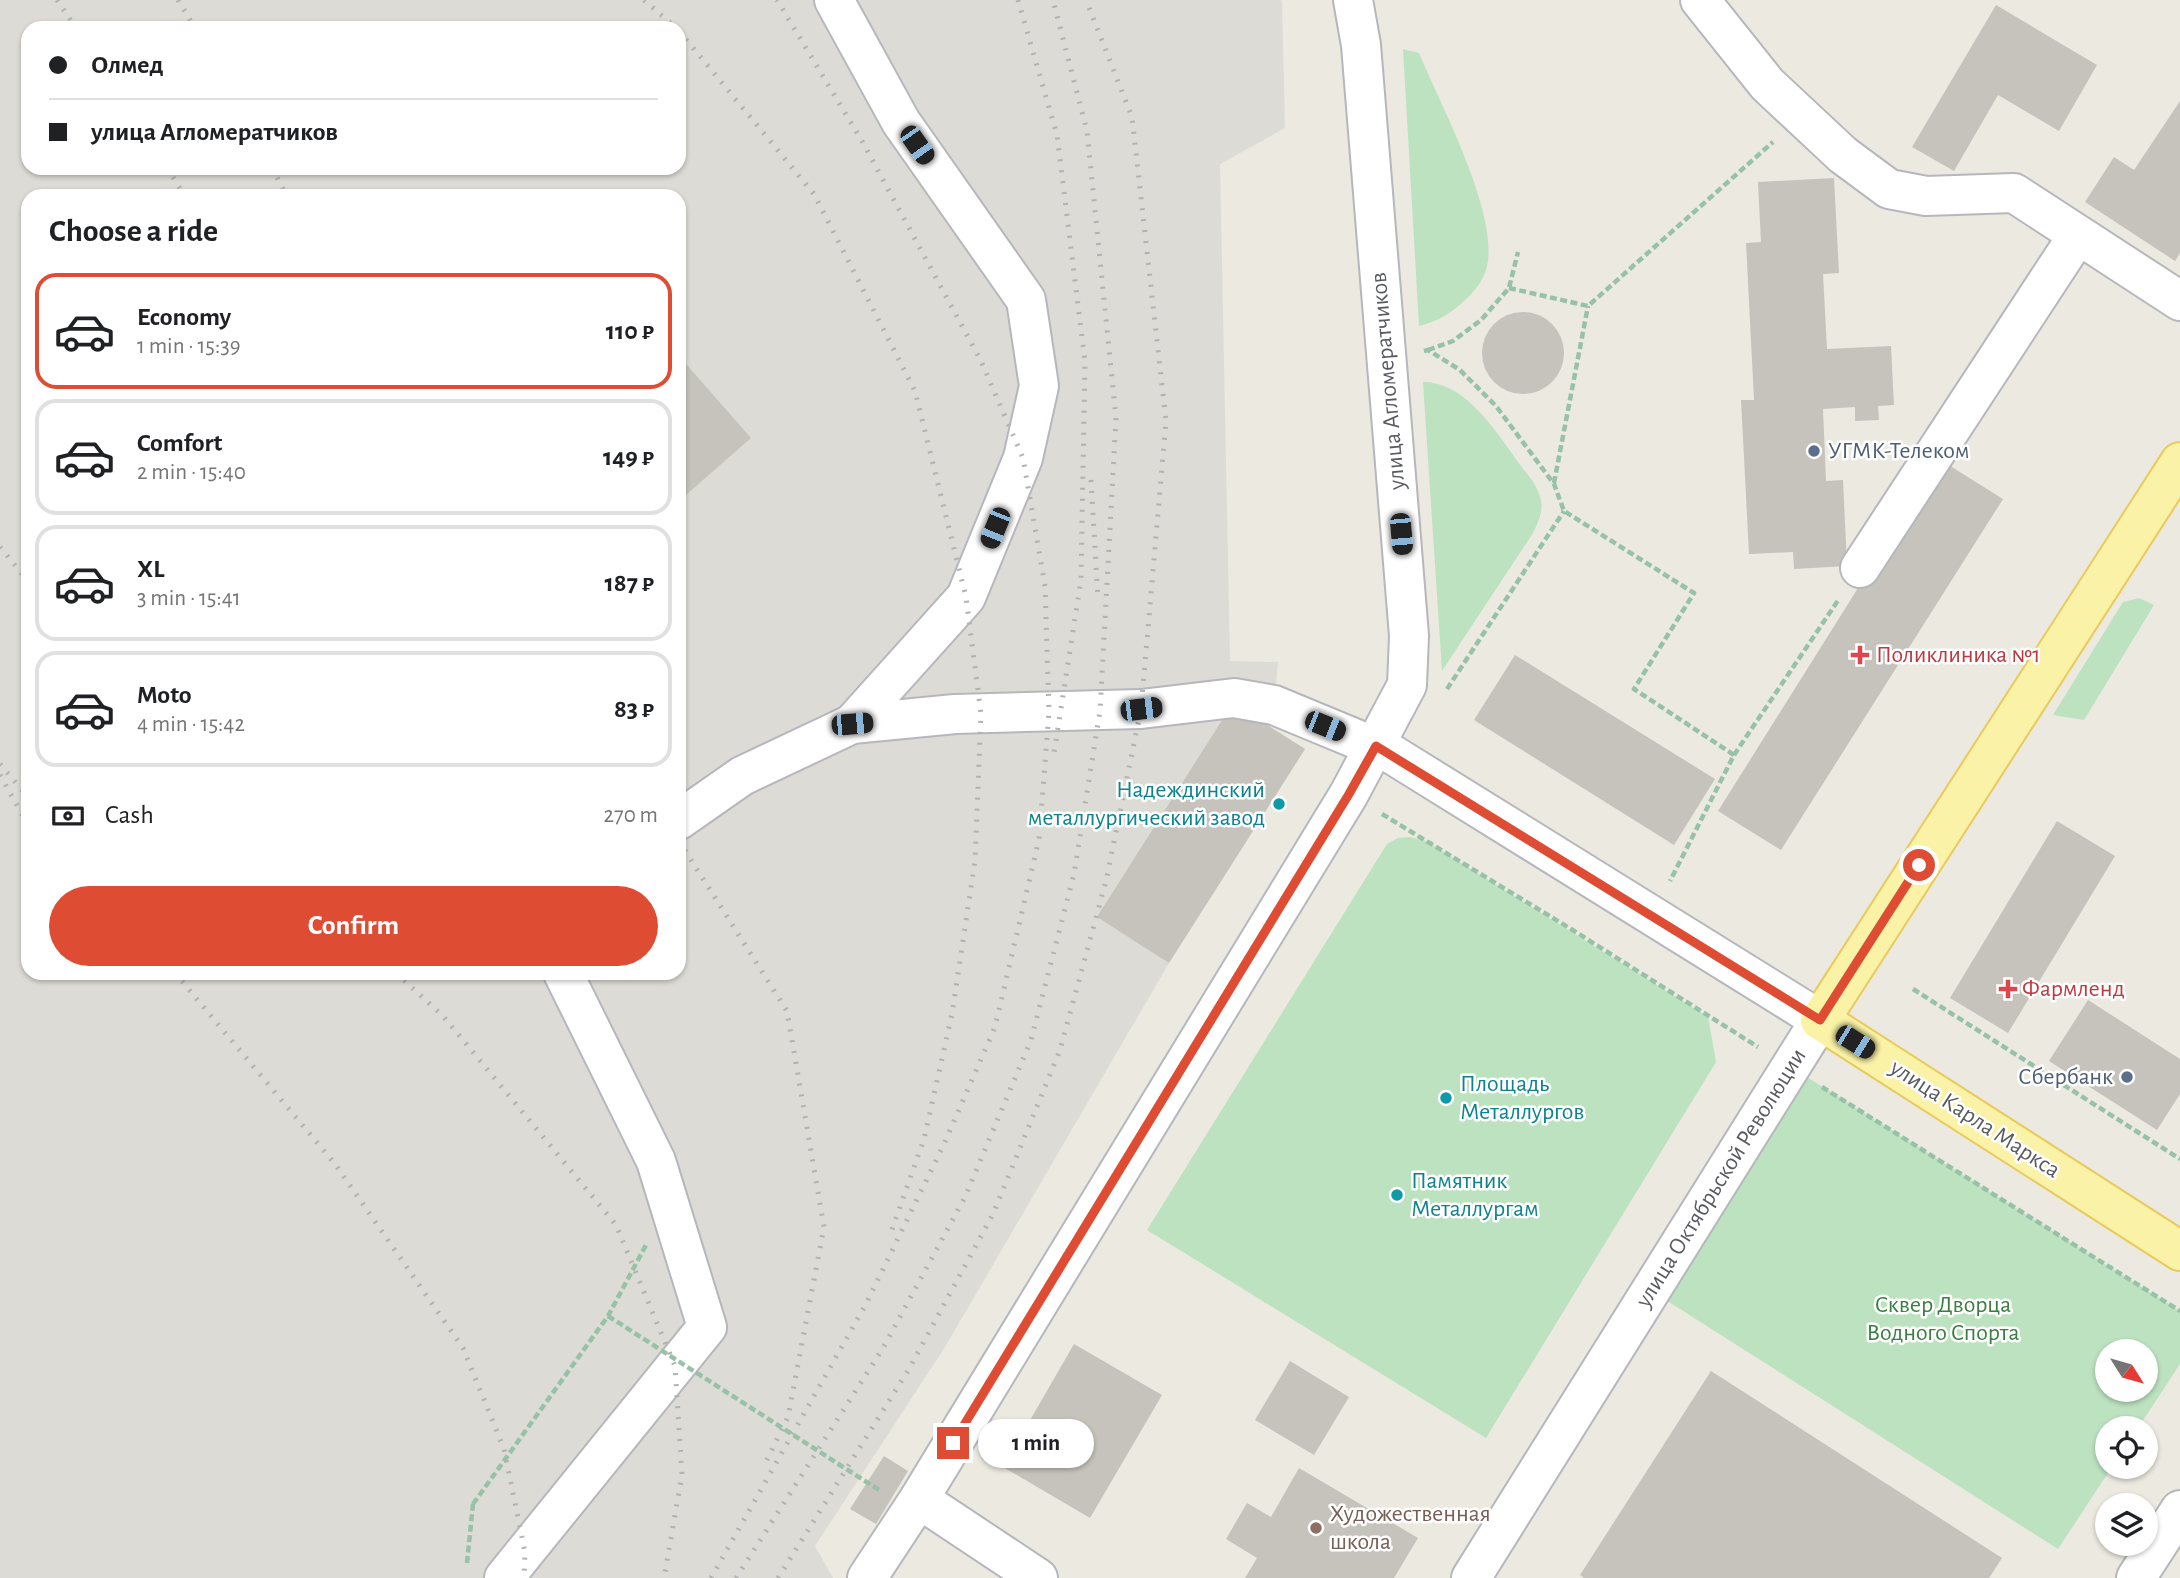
<!DOCTYPE html>
<html lang="en">
<head>
<meta charset="utf-8">
<style>
	body { margin:0; font-family:"Alegreya Sans",sans-serif; background:#f2f2f2; color:#202124; height:100vh; display:flex; flex-direction:column; font-size:26px; white-space:nowrap }
	* { box-sizing:border-box; margin:0 }
	p { font-size:23px; color:#757577 }
	.icon { flex:none; width:38px; height:38px; fill:none; stroke:currentColor; stroke-width:2; stroke-linecap:round; stroke-linejoin:round }
	.map { position:relative; flex:1; overflow:hidden }
	.sheet { position:absolute; left:21px; top:189px; width:665px; height:791px; display:flex; flex-direction:column; background:#fff; border-radius:21px; box-shadow:0 2px 5px #0004 }
	.sheet>* { flex:none }
	.guide { position:absolute; left:21px; top:21px; width:665px; height:154px; border-radius:21px; box-shadow:0 2px 5px #0004; display:grid; align-content:center; height:154px; padding:0 28px; background:#fff }
	.needle { width:46px; rotate:127deg }
	.controls { position:absolute; left:2095px; top:1339px; display:grid; gap:14px }
	.controls a { display:grid; place-items:center; width:63px; height:63px; border-radius:50%; background:#fff; box-shadow:0 2px 5px #0004; font-size:35px }
	.end { position:absolute; width:32px; height:32px; margin:-16px; border:9px solid #de4d33; background:#fff; box-shadow:0 0 0 4px #fff }
	.from { border-radius:50% }
	.bubble { position:absolute; height:49px; border-radius:24px; background:#fff; box-shadow:0 2px 5px #0004; font-size:23px; font-weight:700; line-height:49px; text-align:center }
	.car { position:absolute; width:21px; height:42px; margin:-21px -10px; border-radius:9px; box-shadow:0 0 5px 2px #0007; background:linear-gradient(#222 24%,#8ab4d8 0 40%,#222 0 76%,#8ab4d8 0 86%,#222 0) }
	.guide b { display:flex; align-items:center; gap:24px; height:66px; font-size:26px }
	.guide b+b { border-top:2px solid #e0e0e0 }
	.guide i { width:18px; height:18px; background:#202124 }
	ul { padding:0; list-style:none }
	li { display:flex; align-items:center; gap:21px; height:116px; margin:0 14px 10px; padding:0 14px; border:4px solid #e0e0e0; border-radius:21px }
	li div { flex:1 }
	li b { display:block; font-size:26px }
	li em { font-style:normal; font-weight:700 }
	li.current { border-color:#de4d33 }
	li>.icon { width:63px; height:63px; stroke-width:1.5 }
	h2 { padding:0 28px; font-size:32px; line-height:84px }
	.pay { display:flex; align-items:center; gap:18px; height:77px; padding:0 28px; font-size:26px }
	.pay p { margin-inline-start:auto }
	.cta { display:flex; gap:14px; margin-top:auto; padding:14px 28px }
	.cta a { flex:1; height:80px; border-radius:42px; background:#de4d33; color:#fff; font-size:28px; font-weight:700; line-height:80px; text-align:center }
	.map>svg:first-child { display:block }
</style>
</head>
<body>
<div class="map">
<svg width="2180" height="1578" viewBox="0 0 2180 1578">
	<rect width="100%" height="100%" fill="#ebe9e0"/>
	<path fill="#dcdbd5" fill-rule="evenodd" d="M 0,0 L 1281,0 L 1282,2 L 1285,128 L 1220,164 L 1230,661 L 1278,662 L 1274,705 L 1268,726 L 1305,749 L 1169,963 L 945,1347 L 815,1546 L 833,1578 L 0,1578 ZM 28,28 L 679,28 L 679,168 L 28,168 ZM 28,196 L 679,196 L 679,973 L 28,973 Z"/>
	<g fill="#bde2c0" fill-rule="evenodd">
		<path d="M 1403,49 L 1419,53 C 1440,104 1502,218 1486,270 C 1483,281 1473,293 1465,300 C 1451,313 1437,322 1419,326 Z"/>
		<path d="M 1423,382 C 1472,382 1503,445 1532,480 C 1545,501 1544,511 1533,533 L 1442,671 Z"/>
		<path d="M 2139,598 L 2154,605 L 2084,720 L 2053,715 L 2123,602 Z"/>
		<path d="M 1410,837 L 1426,841 L 1708,1017 L 1716,1062 L 1486,1438 L 1147,1230 L 1387,844 L 1398,838 Z"/>
		<path d="M 1791,1067 L 2180,1311 L 2180,1364 L 2138,1428 L 2107,1428 L 2107,1466 L 2112,1467 L 2058,1549 L 1650,1290 ZM 2107,1351 L 2146,1351 L 2146,1390 L 2107,1390 Z"/>
	</g>
	<g fill="#c6c3bd">
		<path d="M 1996,5 L 2097,65 L 2059,131 L 1998,95 L 1954,171 L 1912,147 Z"/>
		<path d="M 2180,101 L 2180,253 L 2175,261 L 2085,202 L 2114,157 L 2134,170 Z"/>
		<path d="M 1834,178 L 1839,273 L 1823,274 L 1827,349 L 1891,346 L 1894,405 L 1878,406 L 1879,420 L 1855,421 L 1855,407 L 1823,409 L 1826,481 L 1843,480 L 1847,566 L 1794,569 L 1793,552 L 1749,554 L 1741,400 L 1754,400 L 1746,243 L 1761,242 L 1758,182 Z"/>
		<circle cx="1523" cy="353" r="41"/>
		<path d="M 679,356 L 751,438 L 679,501 Z"/>
		<path d="M 1939,459 L 2003,499 L 1781,850 L 1718,811 Z"/>
		<path d="M 1515,655 L 1715,779 L 1674,845 L 1474,720 Z"/>
		<path d="M 1233,703 L 1305,749 L 1169,963 L 1097,917 Z"/>
		<path d="M 2057,821 L 2115,856 L 2008,1033 L 1950,998 Z"/>
		<path d="M 2088,1000 L 2180,1059 L 2180,1094 L 2157,1130 L 2049,1061 Z"/>
		<path d="M 1074,1344 L 1162,1395 L 1090,1518 L 1003,1467 Z"/>
		<path d="M 1290,1361 L 1349,1397 L 1314,1455 L 1255,1420 Z"/>
		<path d="M 1711,1371 L 2002,1558 L 1989,1578 L 1584,1578 L 1580,1575 Z"/>
		<path d="M 884,1456 L 908,1471 L 876,1524 L 850,1509 Z"/>
		<path d="M 1299,1468 L 1418,1538 L 1394,1578 L 1245,1578 L 1257,1558 L 1226,1539 L 1247,1503 L 1271,1517 Z"/>
	</g>
	<g fill="none" stroke-linecap="round" stroke-linejoin="round">
		<g stroke="#b6b7bc" stroke-width="42">
			<g id="minor">
				<path d="M 834,0 L 901,122 L 1026,300 L 1039,386 L 1023,458 L 966,597 L 852,724"/>
				<path d="M 1700,0 L 1767,84 L 1843,155 L 1889,189 L 1926,196 L 2014,193 L 2180,301"/>
				<path d="M 1860,568 L 2078,235"/>
				<path d="M 679,820 L 742,776 L 852,724 L 955,714 L 1141,709 L 1234,698 L 1274,705 L 1390,753 L 1820,1020 L 1471,1578"/>
				<path d="M 919,1499 L 1038,1578"/>
				<path d="M 504,1578 L 707,1327 L 656,1161 L 563,973"/>
				<path d="M 867,1578 L 919,1499 L 1349,794 L 1407,685 L 1409,636 L 1361,45 L 1353,0"/>
				<path d="M 2136,1578 L 2180,1510"/>
			</g>
		</g>
		<g stroke="#e8cb5c" stroke-width="42">
			<path id="major" d="M 2180,462 L 1820,1020 L 2180,1251"/>
		</g>
		<g stroke="#97c2a7" stroke-width="4.5" stroke-dasharray="7 3.5" stroke-linecap="butt">
			<path d="M 1509,288 L 1588,306 L 1773,142"/>
			<path d="M 1428,350 L 1453,341 L 1481,320 L 1509,288 L 1518,252"/>
			<path d="M 1424,351 L 1428,350 L 1460,370 L 1496,406 L 1554,484 L 1564,511 L 1694,593 L 1634,689 L 1734,755 L 1670,881"/>
			<path d="M 1554,483 L 1588,306"/>
			<path d="M 1447,689 L 1564,511"/>
			<path d="M 1734,755 L 1839,599"/>
			<path d="M 1382,814 L 1571,929 L 1758,1047"/>
			<path d="M 1913,989 L 2180,1159"/>
			<path d="M 1822,1087 L 2180,1311"/>
			<path d="M 467,1563 L 473,1504"/>
		</g>
		<use href="#minor" stroke="#fff" stroke-width="38"/>
		<use href="#major" stroke="#faf2a6" stroke-width="38"/>
		<g stroke="#b1b2b2" stroke-width="5" stroke-dasharray="2 9" stroke-linecap="butt">
			<path d="M 57,0 L 76,28"/>
			<path d="M 178,0 L 195,28"/>
			<path d="M 644,0 L 676,28"/>
			<path d="M 1018,0 L 1057,135 L 1085,362 L 1081,580 L 1054,753"/>
			<path d="M 679,31 L 814,194 L 915,391 L 966,597 L 981,714 L 975,861 L 952,1014 L 924,1139 L 890,1235"/>
			<path d="M 167,168 L 185,196"/>
			<path d="M 272,168 L 287,196"/>
			<path d="M 1091,480 L 1098,599"/>
			<path d="M 0,547 L 28,581"/>
			<path d="M 0,764 L 28,797"/>
			<path d="M 0,775 L 28,825"/>
			<path d="M 679,841 L 787,1011 L 824,1227 L 788,1417 L 766,1462"/>
			<path d="M 175,973 L 335,1164 L 463,1348 L 504,1449 L 525,1552 L 524,1578"/>
			<path d="M 396,973 L 443,1016 L 616,1225 L 675,1366 L 682,1475 L 664,1578"/>
			<path d="M 711,1578 L 866,1304 L 944,1144 L 995,1027 L 1039,839 L 1049,712 L 1045,586 L 1023,458 L 981,361 L 862,141 L 777,0"/>
			<path d="M 736,1578 L 883,1348 L 965,1197 L 1031,1040 L 1074,874 L 1100,711 L 1116,418 L 1087,131 L 1054,4"/>
			<path d="M 778,1578 L 909,1369 L 993,1214 L 1060,1050 L 1106,881 L 1141,709 L 1166,421 L 1132,117 L 1086,0"/>
		</g>
		<g stroke="#97c2a7" stroke-width="4.5" stroke-dasharray="7 3.5" stroke-linecap="butt">
			<path d="M 608,1316 L 879,1490"/>
			<path d="M 473,1504 L 608,1316 L 646,1245"/>
		</g>
	</g>
	<g fill="none" stroke-linecap="round" stroke-linejoin="round">
		<path stroke="#de4d33" stroke-width="9" d="M 953,1443 L 1349,794 L 1376,746 L 1820,1020 L 1919,865"/>
	</g>
	<g fill="#5c6f8a" stroke="#fff" stroke-width="2.5">
		<circle cx="1814" cy="451" r="7"/>
		<circle cx="2127" cy="1077" r="7"/>
	</g>
	<g fill="#e0444e" stroke="#fff" stroke-width="2.5">
		<path d="M1856.5 644.5h7v7h7v7h-7v7h-7v-7h-7v-7h7z"/>
		<path d="M2004.5 978.5h7v7h7v7h-7v7h-7v-7h-7v-7h7z"/>
	</g>
	<g fill="#0f9aa8" stroke="#fff" stroke-width="2.5">
		<circle cx="1279" cy="804" r="7"/>
		<circle cx="1446" cy="1098" r="7"/>
		<circle cx="1397" cy="1195" r="7"/>
	</g>
	<circle fill="#8d6e63" stroke="#fff" stroke-width="2.5" cx="1316" cy="1528" r="7"/>
	<g text-anchor="middle" dominant-baseline="central" stroke-width="5" stroke-linejoin="round" paint-order="stroke">
		<g font-size="24" fill="#595b60" stroke="#fff">
			<text transform="translate(1388 381) rotate(-95)">улица Агломератчиков</text>
			<text transform="translate(1975 1119) rotate(33)">улица Карла Маркса</text>
			<text transform="translate(1721 1178) rotate(-58)">улица Октябрьской Революции</text>
		</g>
		<g font-size="24" fill="#4e5e75" stroke="#fff" text-anchor="start">
			<text x="1828" y="451">УГМК-Телеком</text>
			<text x="2113" y="1077" text-anchor="end">Сбербанк</text>
		</g>
		<g font-size="24" fill="#be3a42" stroke="#fff" text-anchor="start">
			<text x="1876" y="655">Поликлиника №1</text>
			<text x="2022" y="989">Фармленд</text>
		</g>
		<g font-size="24" fill="#0d838f" stroke="#fff" text-anchor="start">
			<text x="1265" y="790" text-anchor="end">Надеждинский<tspan x="1265" dy="28">металлургический завод</tspan></text>
			<text x="1460" y="1084">Площадь<tspan x="1460" dy="28">Металлургов</tspan></text>
			<text x="1411" y="1181">Памятник<tspan x="1411" dy="28">Металлургам</tspan></text>
		</g>
		<g font-size="24" fill="#397f41" stroke="#fff">
			<text x="1943" y="1305">Сквер Дворца<tspan x="1943" dy="28">Водного Спорта</tspan></text>
		</g>
		<g font-size="24" fill="#785e54" stroke="#fff" text-anchor="start">
			<text x="1330" y="1514">Художественная<tspan x="1330" dy="28">школа</tspan></text>
		</g>
	</g>
</svg>
<div class="controls">
<a><svg class="needle" viewBox="-14 -14 28 28"><path d="M0-13l5 13h-10z" fill="#e53935"/><path d="M0 13l5-13h-10z" fill="#757577"/></svg></a>
<a><svg class="icon" aria-label="locate" viewBox="0 0 24 24"><circle cx="12" cy="12" r="6"/><path d="M12 2v4M12 18v4M2 12h4M18 12h4"/></svg></a>
<a><svg class="icon" aria-label="layers" viewBox="0 0 24 24"><path d="M12 4l9 5-9 5-9-5zM3 14l9 5 9-5"/></svg></a>
</div>
<i class="end from" style="left:1919px;top:865px"></i>
<i class="end" style="left:953px;top:1443px"></i>
<div class="bubble" style="left:978px;top:1419px;width:116px">1 min</div>
<i class="car" style="left:917px;top:145px;rotate:145deg"></i>
<i class="car" style="left:995px;top:528px;rotate:202deg"></i>
<i class="car" style="left:1401px;top:534px;rotate:175deg"></i>
<i class="car" style="left:1141px;top:709px;rotate:83deg"></i>
<i class="car" style="left:852px;top:724px;rotate:85deg"></i>
<i class="car" style="left:1325px;top:726px;rotate:112deg"></i>
<i class="car" style="left:1855px;top:1042px;rotate:122deg"></i>
<div class="guide">
<b><i class="from"></i>Олмед</b>
<b><i></i>улица Агломератчиков</b>
</div>
<section class="sheet">
<h2>Choose a ride</h2>
<ul>
<li class="current"><svg class="icon" aria-label="car" viewBox="0 0 24 24"><path d="M5 17H2v-5l4-1 3-4h7l3 4 3 1v5h-3M9 17h6M6 11h13"/><circle cx="7" cy="17" r="2"/><circle cx="17" cy="17" r="2"/></svg><div><b>Economy</b><p>1 min · 15:39</p></div><em>110 ₽</em></li>
<li><svg class="icon" aria-label="car" viewBox="0 0 24 24"><path d="M5 17H2v-5l4-1 3-4h7l3 4 3 1v5h-3M9 17h6M6 11h13"/><circle cx="7" cy="17" r="2"/><circle cx="17" cy="17" r="2"/></svg><div><b>Comfort</b><p>2 min · 15:40</p></div><em>149 ₽</em></li>
<li><svg class="icon" aria-label="car" viewBox="0 0 24 24"><path d="M5 17H2v-5l4-1 3-4h7l3 4 3 1v5h-3M9 17h6M6 11h13"/><circle cx="7" cy="17" r="2"/><circle cx="17" cy="17" r="2"/></svg><div><b>XL</b><p>3 min · 15:41</p></div><em>187 ₽</em></li>
<li><svg class="icon" aria-label="car" viewBox="0 0 24 24"><path d="M5 17H2v-5l4-1 3-4h7l3 4 3 1v5h-3M9 17h6M6 11h13"/><circle cx="7" cy="17" r="2"/><circle cx="17" cy="17" r="2"/></svg><div><b>Moto</b><p>4 min · 15:42</p></div><em>83 ₽</em></li>
</ul>
<div class="pay"><svg class="icon" aria-label="cash" viewBox="0 0 24 24"><path d="M3 7h18v10H3z"/><circle cx="12" cy="12" r="2"/></svg>Cash<p>270 m</p></div>
<div class="cta"><a>Confirm</a></div>
</section>
</div>
</body>
</html>
